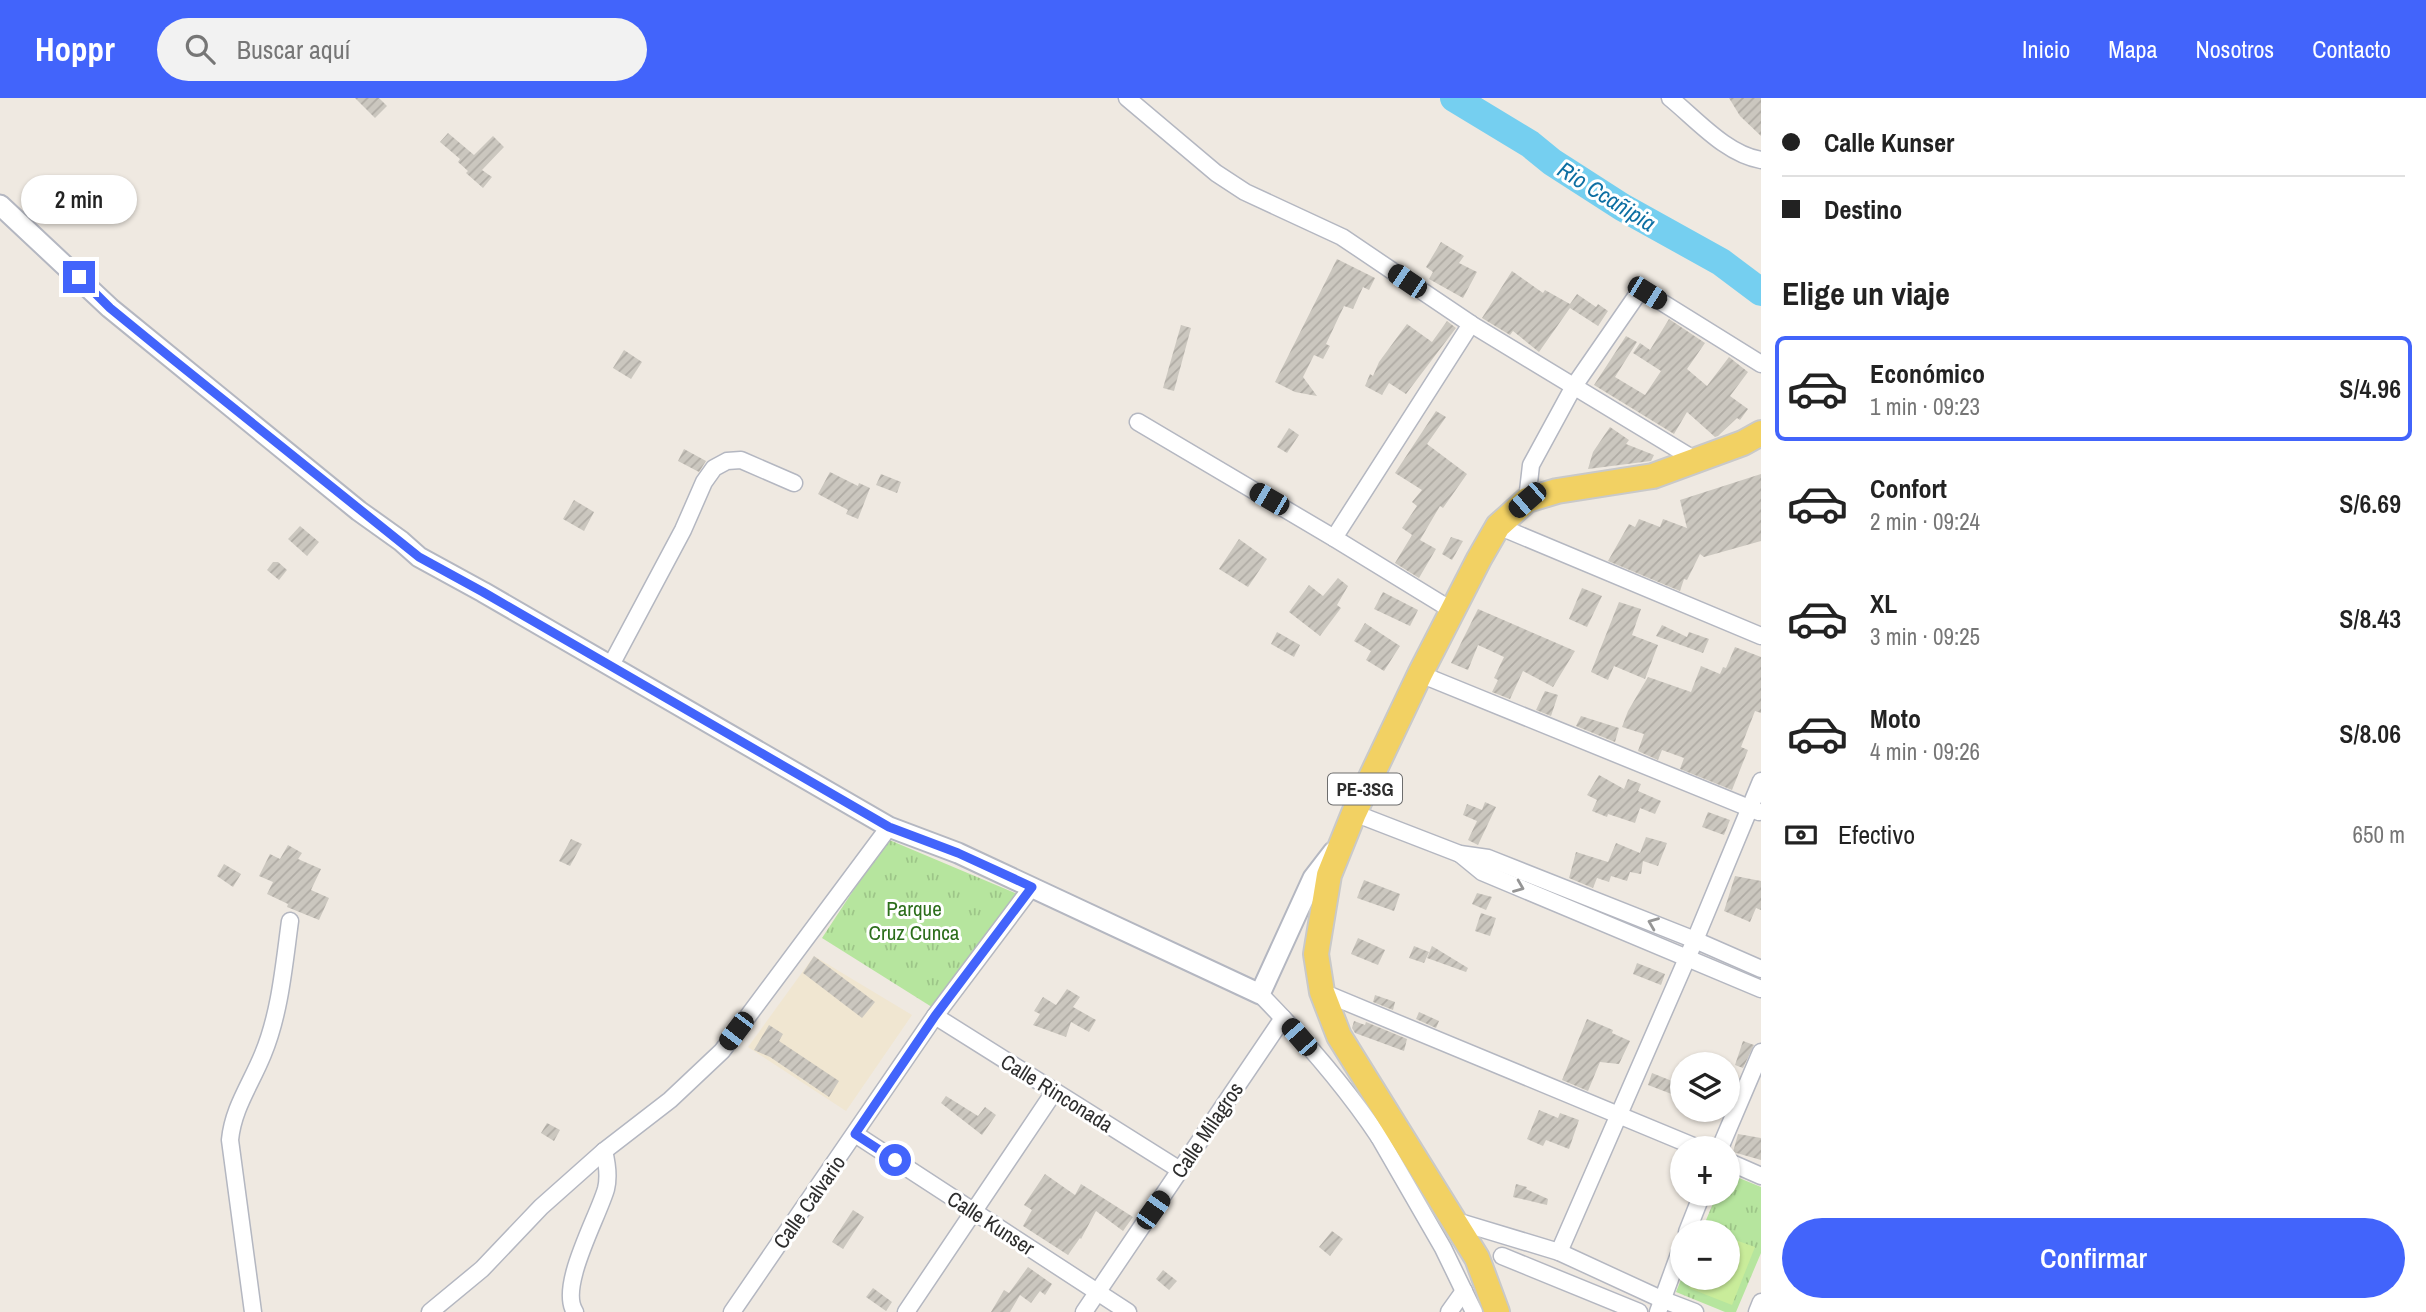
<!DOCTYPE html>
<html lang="es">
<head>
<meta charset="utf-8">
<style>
	body { margin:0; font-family:"Archivo Narrow",sans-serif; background:#f2f2f2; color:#222; height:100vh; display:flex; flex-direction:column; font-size:26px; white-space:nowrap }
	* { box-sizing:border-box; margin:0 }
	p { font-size:23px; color:#767676 }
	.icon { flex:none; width:38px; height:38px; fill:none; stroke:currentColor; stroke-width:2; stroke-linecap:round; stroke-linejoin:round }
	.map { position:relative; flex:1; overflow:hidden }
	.panel { display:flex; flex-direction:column; background:#fff; width:665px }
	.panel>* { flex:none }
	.guide { display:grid; align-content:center; height:154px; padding:0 21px; background:#fff }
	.buttons { position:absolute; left:1670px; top:954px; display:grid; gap:14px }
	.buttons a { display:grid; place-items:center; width:70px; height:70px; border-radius:50%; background:#fff; box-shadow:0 2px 5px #0004; font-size:35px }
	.end { position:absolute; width:32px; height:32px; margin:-16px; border:9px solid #4264fb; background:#fff; box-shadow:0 0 0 4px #fff }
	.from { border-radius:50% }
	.bubble { position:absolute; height:49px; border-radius:24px; background:#fff; box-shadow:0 2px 5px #0004; font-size:23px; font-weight:600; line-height:49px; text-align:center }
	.car { position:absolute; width:21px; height:42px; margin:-21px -10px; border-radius:9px; box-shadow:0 0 5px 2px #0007; background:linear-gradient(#222 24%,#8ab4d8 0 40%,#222 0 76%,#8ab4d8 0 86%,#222 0) }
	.guide b { display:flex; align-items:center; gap:24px; height:66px; font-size:26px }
	.guide b+b { border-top:2px solid #e0e0e0 }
	.guide i { width:18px; height:18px; background:#222 }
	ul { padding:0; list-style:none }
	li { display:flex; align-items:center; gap:21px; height:105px; margin:0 14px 10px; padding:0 7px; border:4px solid transparent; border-radius:10px }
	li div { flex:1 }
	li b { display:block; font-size:26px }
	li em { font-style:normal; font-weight:600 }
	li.active { border-color:#4264fb }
	li>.icon { width:63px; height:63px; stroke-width:1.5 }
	h2 { padding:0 21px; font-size:32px; line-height:84px }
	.pay { display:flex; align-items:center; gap:18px; height:77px; padding:0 21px; font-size:26px }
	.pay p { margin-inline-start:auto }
	.cta { display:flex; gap:14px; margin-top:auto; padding:14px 21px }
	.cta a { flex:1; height:80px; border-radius:42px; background:#4264fb; color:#fff; font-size:28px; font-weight:600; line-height:80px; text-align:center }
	header { display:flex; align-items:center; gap:42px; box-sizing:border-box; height:98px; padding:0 35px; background:#4264fb; color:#fff }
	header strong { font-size:33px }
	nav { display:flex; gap:38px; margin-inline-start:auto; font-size:24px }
	.search { width:490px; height:63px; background:#f2f2f2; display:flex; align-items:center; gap:18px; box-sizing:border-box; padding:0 24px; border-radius:38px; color:#767676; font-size:26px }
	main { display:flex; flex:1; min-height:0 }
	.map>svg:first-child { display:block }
</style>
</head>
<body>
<header>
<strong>Hoppr</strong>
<div class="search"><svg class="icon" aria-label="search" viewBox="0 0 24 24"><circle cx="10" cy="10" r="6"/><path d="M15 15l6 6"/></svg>Buscar aquí</div>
<nav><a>Inicio</a><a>Mapa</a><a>Nosotros</a><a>Contacto</a></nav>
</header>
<main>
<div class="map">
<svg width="1761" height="1214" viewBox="0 0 1761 1214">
	<defs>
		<pattern id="park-tufts" width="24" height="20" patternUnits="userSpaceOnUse" patternTransform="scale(1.75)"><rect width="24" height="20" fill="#b6e59e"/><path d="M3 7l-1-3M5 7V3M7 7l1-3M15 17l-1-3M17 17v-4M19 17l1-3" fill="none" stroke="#9dc588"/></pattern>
		<pattern id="building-hatch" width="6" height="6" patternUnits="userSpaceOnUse" patternTransform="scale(1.75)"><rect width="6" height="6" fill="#cbc7bf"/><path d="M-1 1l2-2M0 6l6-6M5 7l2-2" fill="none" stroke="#afaba4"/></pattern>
	</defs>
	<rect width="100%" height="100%" fill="#efe9e1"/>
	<path fill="#f0e6d1" d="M 814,858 L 912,917 L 846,1013 L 748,949 Z"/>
	<g fill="url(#park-tufts)">
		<path d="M 887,741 L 1020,797 L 935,911 L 822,840 Z"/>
		<path d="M 1727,1075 L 1761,1089 L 1761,1155 L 1736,1214 L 1725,1214 L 1676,1194 L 1682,1179 L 1727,1180 L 1727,1134 L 1701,1134 L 1717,1096 L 1727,1096 Z"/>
	</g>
	<path fill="#c9ec9a" d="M 1727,1139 L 1755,1149 L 1732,1207 L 1689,1190 L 1693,1180 L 1727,1180 Z"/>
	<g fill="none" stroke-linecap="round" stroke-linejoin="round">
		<path stroke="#75cff0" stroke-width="28" d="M 1454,0 L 1530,46 L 1552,64 L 1622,109 L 1721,164 L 1761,194"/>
	</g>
	<g fill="url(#building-hatch)">
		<path d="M 355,0 L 379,0 L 387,8 L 375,20 Z"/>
		<path d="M 1729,0 L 1761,0 L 1761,38 L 1740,18 Z"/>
		<path d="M 448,35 L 474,57 L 493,38 L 504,49 L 482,72 L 492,79 L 483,90 L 466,75 L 468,73 L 458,64 L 460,61 L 440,44 Z"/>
		<path d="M 1441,144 L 1464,158 L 1459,165 L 1477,174 L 1463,200 L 1429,181 L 1433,174 L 1426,169 Z"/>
		<path d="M 1337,161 L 1375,180 L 1369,192 L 1363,189 L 1353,211 L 1344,208 L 1326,246 L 1330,248 L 1323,261 L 1314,257 L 1303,279 L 1317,298 L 1295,294 L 1275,284 Z"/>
		<path d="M 1512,173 L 1543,195 L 1545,192 L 1570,206 L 1577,196 L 1596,209 L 1598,206 L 1608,213 L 1598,228 L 1570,210 L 1539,254 L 1513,233 L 1510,237 L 1482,220 Z"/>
		<path d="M 1669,221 L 1705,245 L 1687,271 L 1707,288 L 1729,259 L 1748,274 L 1730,298 L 1748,311 L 1740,322 L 1737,320 L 1718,338 L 1715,339 L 1687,314 L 1674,336 L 1594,287 L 1626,238 L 1637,244 L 1615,279 L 1645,297 L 1661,273 L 1633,255 L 1640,245 L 1650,252 Z"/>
		<path d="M 1447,223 L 1456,230 L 1406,296 L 1389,285 L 1382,297 L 1365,288 L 1370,276 L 1373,278 L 1379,264 L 1407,226 L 1432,244 Z"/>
		<path d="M 1181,227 L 1191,230 L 1174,293 L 1163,290 Z"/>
		<path d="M 624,252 L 642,264 L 631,281 L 613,270 Z"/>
		<path d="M 1436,313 L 1446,319 L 1427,346 L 1467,376 L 1443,410 L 1440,408 L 1420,442 L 1436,451 L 1419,480 L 1395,465 L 1412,437 L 1418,441 L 1402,430 L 1417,408 L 1412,404 L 1422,392 L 1395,375 Z"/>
		<path d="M 1610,329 L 1629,342 L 1626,346 L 1654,357 L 1651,363 L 1588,371 L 1593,354 Z"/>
		<path d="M 1289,330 L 1299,337 L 1287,355 L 1277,349 Z"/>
		<path d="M 684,351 L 706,363 L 699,374 L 678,363 Z"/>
		<path d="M 830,374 L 858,388 L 859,385 L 870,390 L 858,421 L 846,416 L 848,412 L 818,396 Z"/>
		<path d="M 881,376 L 901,384 L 897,395 L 876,387 Z"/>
		<path d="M 1761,376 L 1761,443 L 1704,459 L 1700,456 L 1687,482 L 1684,481 L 1680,493 L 1608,463 L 1629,426 L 1635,429 L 1639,421 L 1660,429 L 1663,421 L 1687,430 L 1680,402 Z"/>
		<path d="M 574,402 L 594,414 L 584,433 L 563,421 Z"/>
		<path d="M 300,428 L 319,444 L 307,458 L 288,441 Z"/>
		<path d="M 1451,439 L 1463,443 L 1452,462 L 1442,456 Z"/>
		<path d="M 1239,441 L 1267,461 L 1248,489 L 1219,471 Z"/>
		<path d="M 273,464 L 278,464 L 287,472 L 279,482 L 267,472 Z"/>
		<path d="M 1338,480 L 1348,488 L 1337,507 L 1341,510 L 1320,538 L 1289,514 L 1309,487 L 1323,498 Z"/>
		<path d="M 1582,490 L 1602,498 L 1587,529 L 1569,521 Z"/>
		<path d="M 1383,494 L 1418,512 L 1410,528 L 1374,511 Z"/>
		<path d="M 1619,504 L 1641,511 L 1632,537 L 1658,547 L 1645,581 L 1614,568 L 1608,582 L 1591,574 Z"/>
		<path d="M 1478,511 L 1575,553 L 1553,589 L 1523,573 L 1510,601 L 1492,594 L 1498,582 L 1494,580 L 1504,559 L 1478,547 L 1468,572 L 1451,565 Z"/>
		<path d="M 1365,525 L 1400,548 L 1384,573 L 1366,562 L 1371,553 L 1354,543 Z"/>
		<path d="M 1662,527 L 1687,539 L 1689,534 L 1709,541 L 1703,555 L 1656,538 Z"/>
		<path d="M 1277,534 L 1300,547 L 1294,559 L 1271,546 Z"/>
		<path d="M 1735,549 L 1761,559 L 1761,615 L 1755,613 L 1741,649 L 1748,652 L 1732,692 L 1680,671 L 1684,660 L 1662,652 L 1658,662 L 1638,653 L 1644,636 L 1622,629 L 1628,613 L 1648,579 L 1691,594 L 1701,568 L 1720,576 L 1723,569 L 1726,570 Z"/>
		<path d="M 1545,593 L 1558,597 L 1551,618 L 1536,612 Z"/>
		<path d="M 1581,618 L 1619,630 L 1615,644 L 1576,628 Z"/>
		<path d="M 1599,677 L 1624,691 L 1628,681 L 1641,686 L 1638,693 L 1661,703 L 1655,716 L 1640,710 L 1635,725 L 1608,716 L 1607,719 L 1592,713 L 1597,702 L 1587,697 Z"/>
		<path d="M 1485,704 L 1496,709 L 1478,747 L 1468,742 L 1477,723 L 1463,717 L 1467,706 L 1482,712 Z"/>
		<path d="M 1708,714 L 1730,722 L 1724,737 L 1702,729 Z"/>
		<path d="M 1646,739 L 1667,745 L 1658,768 L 1643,763 L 1641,776 L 1630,774 L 1627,783 L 1611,778 L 1609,784 L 1597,780 L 1593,790 L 1569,780 L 1576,754 L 1608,764 L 1616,745 L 1640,755 Z"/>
		<path d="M 571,741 L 582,746 L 570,768 L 559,763 Z"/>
		<path d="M 288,747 L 302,755 L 298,761 L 321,771 L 311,792 L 329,800 L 319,822 L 287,809 L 288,806 L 267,796 L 273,784 L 259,778 L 270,756 L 280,761 Z"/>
		<path d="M 224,766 L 241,776 L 233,789 L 217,778 Z"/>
		<path d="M 1735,778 L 1761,783 L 1761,812 L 1756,810 L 1750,824 L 1724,813 Z"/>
		<path d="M 1364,782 L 1400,796 L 1394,813 L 1357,800 Z"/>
		<path d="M 1477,795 L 1492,799 L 1486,812 L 1472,806 Z"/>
		<path d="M 1481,815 L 1496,820 L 1490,838 L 1475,833 Z"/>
		<path d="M 1358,840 L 1385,852 L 1378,867 L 1351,856 Z"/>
		<path d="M 1414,848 L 1429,854 L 1424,865 L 1409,860 Z"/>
		<path d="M 1432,848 L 1468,870 L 1466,874 L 1427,860 Z"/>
		<path d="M 814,858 L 875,904 L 862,920 L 803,875 Z"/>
		<path d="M 1637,865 L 1665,876 L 1661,887 L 1633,876 Z"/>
		<path d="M 1067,891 L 1080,899 L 1073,909 L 1096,922 L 1089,934 L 1071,924 L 1066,939 L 1033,927 L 1040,916 L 1034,913 L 1043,899 L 1056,907 Z"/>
		<path d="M 1375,897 L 1395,904 L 1393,912 L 1373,904 Z"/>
		<path d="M 1419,914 L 1439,923 L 1436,930 L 1416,921 Z"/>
		<path d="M 1587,921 L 1613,932 L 1612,935 L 1630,943 L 1619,966 L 1600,964 L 1588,993 L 1562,982 Z"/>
		<path d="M 1354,923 L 1365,927 L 1366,924 L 1407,941 L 1404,953 L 1355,935 L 1352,930 Z"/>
		<path d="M 769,927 L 783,936 L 779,943 L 839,983 L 829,999 L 770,959 L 754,952 Z"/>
		<path d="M 1743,943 L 1754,947 L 1743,970 L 1735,967 Z"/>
		<path d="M 1652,975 L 1682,987 L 1682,1000 L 1648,987 Z"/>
		<path d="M 946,998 L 978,1018 L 985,1009 L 996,1017 L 982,1037 L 941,1005 Z"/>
		<path d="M 1539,1012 L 1558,1020 L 1560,1015 L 1579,1022 L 1569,1051 L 1546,1042 L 1543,1048 L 1527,1041 Z"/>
		<path d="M 547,1025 L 560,1032 L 554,1043 L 541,1035 Z"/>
		<path d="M 1738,1036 L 1761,1040 L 1761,1062 L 1733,1054 Z"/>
		<path d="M 1045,1076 L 1075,1097 L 1081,1086 L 1133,1119 L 1123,1133 L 1096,1113 L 1081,1141 L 1080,1140 L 1068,1157 L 1023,1128 L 1032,1112 L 1024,1107 Z"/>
		<path d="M 1516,1086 L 1527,1089 L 1526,1091 L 1548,1101 L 1547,1107 L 1513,1099 Z"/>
		<path d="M 853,1112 L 864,1119 L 843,1151 L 832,1144 Z"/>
		<path d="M 1332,1133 L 1343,1141 L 1330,1158 L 1319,1149 Z"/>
		<path d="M 1028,1169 L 1052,1186 L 1045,1197 L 1040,1193 L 1031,1205 L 1020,1197 L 1010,1214 L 991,1214 L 1004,1192 L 1009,1195 Z"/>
		<path d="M 1163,1172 L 1177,1183 L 1169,1192 L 1156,1181 Z"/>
		<path d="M 873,1190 L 892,1204 L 886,1213 L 866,1199 Z"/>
	</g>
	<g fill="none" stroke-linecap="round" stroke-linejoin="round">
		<g stroke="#b4b7c1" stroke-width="19">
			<g id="minor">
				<path d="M 1127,0 L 1216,75 L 1245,94 L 1342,139 L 1471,226 L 1697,363"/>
				<path d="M 1670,0 C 1697,22 1726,56 1761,62"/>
				<path d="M 1138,324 L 1334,440 L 1453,513"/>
				<path d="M 1527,402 L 1531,367 L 1574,288 L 1637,197 L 1647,195 L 1761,266"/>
				<path d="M 1498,428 L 1761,538"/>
				<path d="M 1334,440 L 1471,226"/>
				<path d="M 611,567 L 683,432 L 704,384 L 714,370 L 727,363 L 741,362 L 794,385"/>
				<path d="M 1420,576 L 1759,714"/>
				<path d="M 1354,715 L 1460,756 L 1488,760 L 1695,842 L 1761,871"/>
				<path d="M 1460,756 L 1482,774 L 1761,891"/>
				<path d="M 1322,894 L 1698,1050"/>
				<path d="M 1260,896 C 1303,940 1345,988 1379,1039 L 1394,1029"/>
				<path d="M 935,918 L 1180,1072"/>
				<path d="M 855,1036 L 1128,1214"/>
				<path d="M 1379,1039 L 1443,1150 L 1474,1214"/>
				<path d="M 1720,1050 L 1761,954"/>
				<path d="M 1727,1063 L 1761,1078"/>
				<path d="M 1453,1122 L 1559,1154 L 1695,842 L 1761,683"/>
				<path d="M 1687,1134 L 1702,1096"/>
				<path d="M 1559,1154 L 1661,1201 L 1695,1214"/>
				<path d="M 1502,1158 L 1639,1214"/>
				<path d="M 253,1214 L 230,1042 C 233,1010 251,986 263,956 C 280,915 284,867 290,823"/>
				<path d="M 430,1214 L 482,1171 L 541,1109 L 604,1053 L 670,1002 L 722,953 L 889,729"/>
				<path d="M 575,1214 C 558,1189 598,1119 606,1091 C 609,1079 607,1065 604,1053"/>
				<path d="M 732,1214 L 935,918 L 1032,789"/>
				<path d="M 906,1214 L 1054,994"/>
				<path d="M 1084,1214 L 1283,920"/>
				<path d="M 1449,1214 L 1464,1193"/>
				<path d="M 1658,1214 L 1682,1148"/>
				<path d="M 1757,1214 L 1761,1204"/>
			</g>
		</g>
		<g stroke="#b4b7c1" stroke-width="23">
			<path id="tertiary" d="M 0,107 L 110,210 L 359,413 L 401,443 L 419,459 L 483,494 L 889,729 L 958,755 L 1260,896 L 1313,780 L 1333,754"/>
		</g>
		<g stroke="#c9c9c9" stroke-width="28">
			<path id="primary" d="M 1497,1214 L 1477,1160 L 1339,938 L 1322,894 L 1316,856 L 1329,777 L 1354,715 L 1420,576 L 1479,461 L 1498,428 L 1527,402 L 1557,393 L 1653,378 L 1743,345 L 1761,335"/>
		</g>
		<use href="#minor" stroke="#fff" stroke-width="16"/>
		<use href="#tertiary" stroke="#fff" stroke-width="19"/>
		<use href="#primary" stroke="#f2d163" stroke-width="24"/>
	</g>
	<defs><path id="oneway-chevron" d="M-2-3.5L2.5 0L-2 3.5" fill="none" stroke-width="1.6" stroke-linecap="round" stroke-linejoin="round" transform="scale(1.75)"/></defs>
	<g stroke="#969696">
		<use href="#oneway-chevron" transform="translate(1519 789) rotate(22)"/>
		<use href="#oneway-chevron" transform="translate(1653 825) rotate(-158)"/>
	</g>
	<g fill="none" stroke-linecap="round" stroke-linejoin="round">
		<path stroke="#4264fb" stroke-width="9" d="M 79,179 L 110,210 L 170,259 L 419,459 L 483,494 L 889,729 L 958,755 L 1032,789 L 935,918 L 855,1036 L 895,1062"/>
	</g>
	<g text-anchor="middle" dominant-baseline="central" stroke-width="6" stroke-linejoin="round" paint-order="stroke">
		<rect fill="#fff" stroke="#6d6d6d" stroke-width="2" x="1328" y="675.5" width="74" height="31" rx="5"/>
		<g font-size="19" font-weight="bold" fill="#2e2e2e">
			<text x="1365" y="691">PE-3SG</text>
		</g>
		<g font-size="21" fill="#2c6e1b" stroke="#fff">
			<text x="914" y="810">Parque<tspan x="914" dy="24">Cruz Cunca</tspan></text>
		</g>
		<g font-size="21" fill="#2e2e2e" stroke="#fff">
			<text transform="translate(1057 995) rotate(32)">Calle Rinconada</text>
			<text transform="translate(1207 1032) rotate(-56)">Calle Milagros</text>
			<text transform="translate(809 1104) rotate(-55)">Calle Calvario</text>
			<text transform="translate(991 1125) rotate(33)">Calle Kunser</text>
		</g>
		<g font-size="23" font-style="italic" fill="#0d6fa3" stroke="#fff">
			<text transform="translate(1607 98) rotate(32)">Rio Ccañipia</text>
		</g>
	</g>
</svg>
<div class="buttons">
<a><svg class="icon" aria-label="layers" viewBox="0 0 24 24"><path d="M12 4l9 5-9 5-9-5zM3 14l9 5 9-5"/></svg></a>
<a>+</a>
<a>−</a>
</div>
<i class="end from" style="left:895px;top:1062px"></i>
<i class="end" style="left:79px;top:179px"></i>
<div class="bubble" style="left:21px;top:77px;width:116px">2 min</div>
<i class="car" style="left:1407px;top:183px;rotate:304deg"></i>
<i class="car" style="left:1647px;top:195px;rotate:122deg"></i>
<i class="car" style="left:1269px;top:401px;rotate:300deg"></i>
<i class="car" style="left:1527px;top:402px;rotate:229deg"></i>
<i class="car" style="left:736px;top:933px;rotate:217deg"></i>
<i class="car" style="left:1299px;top:939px;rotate:319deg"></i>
<i class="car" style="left:1153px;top:1112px;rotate:35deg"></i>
</div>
<section class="panel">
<div class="guide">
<b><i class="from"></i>Calle Kunser</b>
<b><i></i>Destino</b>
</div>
<h2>Elige un viaje</h2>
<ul>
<li class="active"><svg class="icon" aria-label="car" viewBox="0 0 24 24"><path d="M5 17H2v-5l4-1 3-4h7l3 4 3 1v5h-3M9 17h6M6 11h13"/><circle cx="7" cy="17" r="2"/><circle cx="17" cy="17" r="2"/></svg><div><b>Económico</b><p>1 min · 09:23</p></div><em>S/4.96</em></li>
<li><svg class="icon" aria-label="car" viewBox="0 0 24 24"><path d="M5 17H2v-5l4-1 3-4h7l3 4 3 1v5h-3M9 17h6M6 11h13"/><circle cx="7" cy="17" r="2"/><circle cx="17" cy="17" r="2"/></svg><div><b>Confort</b><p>2 min · 09:24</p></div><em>S/6.69</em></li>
<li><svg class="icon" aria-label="car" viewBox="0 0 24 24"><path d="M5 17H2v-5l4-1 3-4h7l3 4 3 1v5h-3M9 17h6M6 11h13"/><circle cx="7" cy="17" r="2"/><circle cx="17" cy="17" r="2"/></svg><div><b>XL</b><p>3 min · 09:25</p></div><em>S/8.43</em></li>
<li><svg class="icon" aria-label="car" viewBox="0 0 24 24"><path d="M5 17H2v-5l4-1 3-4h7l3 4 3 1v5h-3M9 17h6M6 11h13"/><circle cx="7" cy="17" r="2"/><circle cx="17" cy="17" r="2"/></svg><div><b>Moto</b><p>4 min · 09:26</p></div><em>S/8.06</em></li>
</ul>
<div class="pay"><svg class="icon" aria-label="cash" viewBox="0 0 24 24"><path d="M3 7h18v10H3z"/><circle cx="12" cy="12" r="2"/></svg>Efectivo<p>650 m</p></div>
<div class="cta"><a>Confirmar</a></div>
</section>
</main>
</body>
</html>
